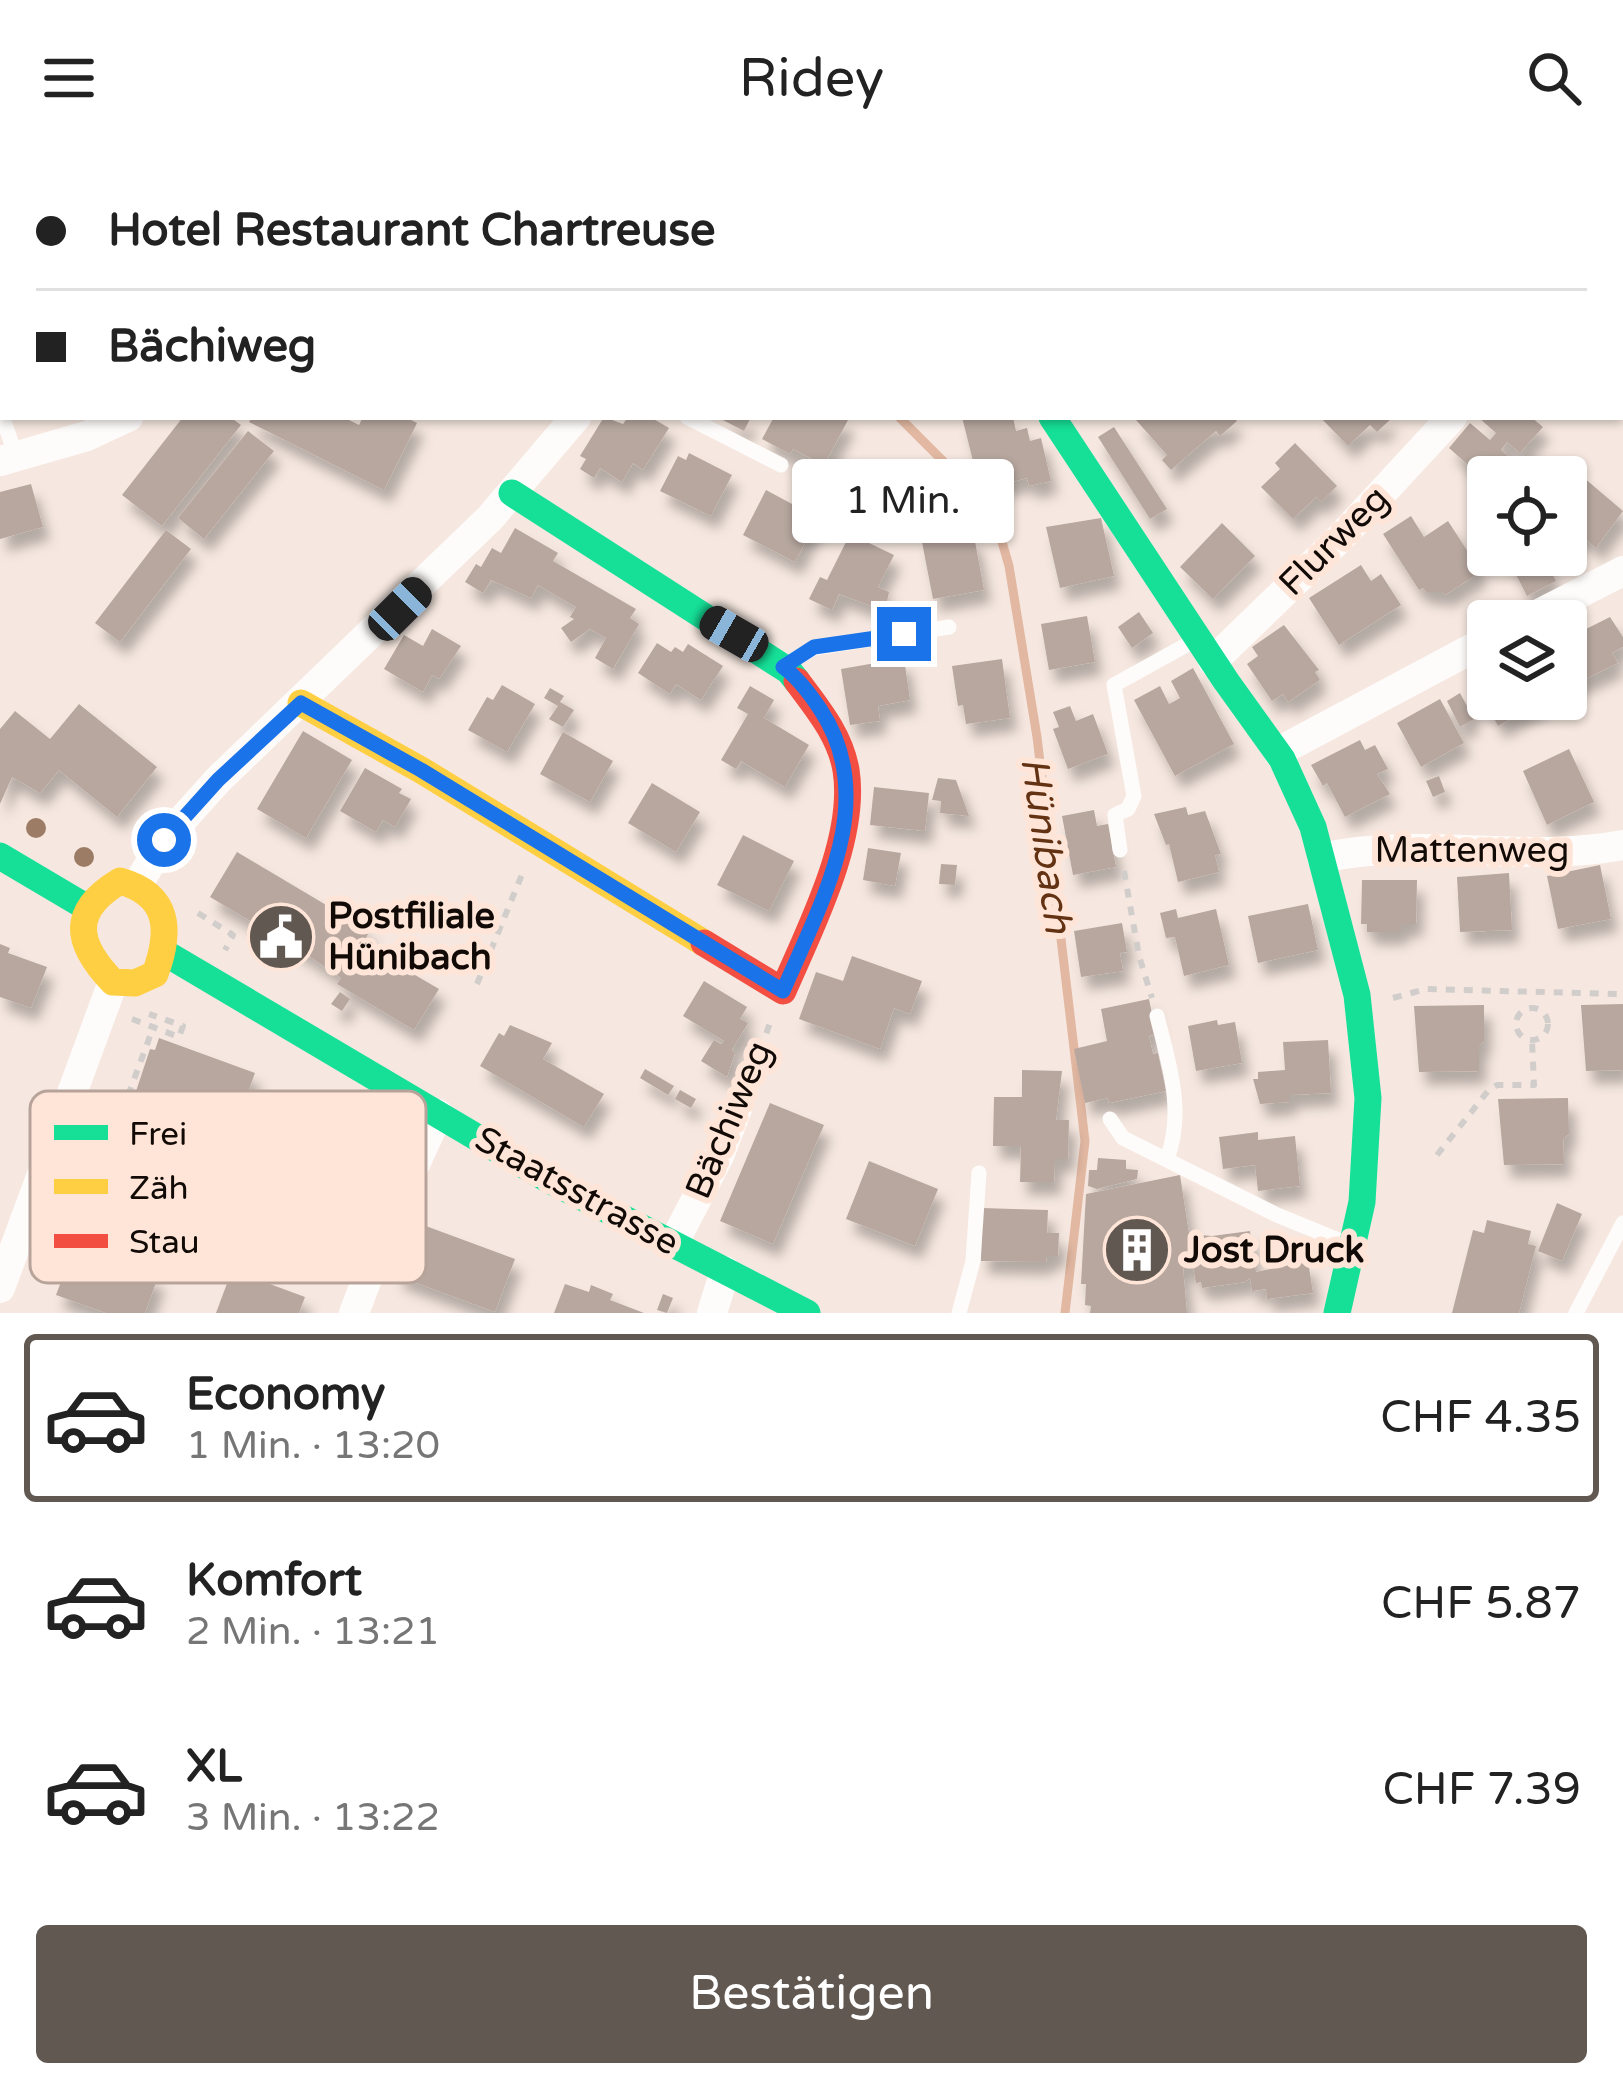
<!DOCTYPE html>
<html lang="de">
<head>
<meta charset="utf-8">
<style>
	body { margin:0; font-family:"Varela Round",sans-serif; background:#f2f2f2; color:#222; height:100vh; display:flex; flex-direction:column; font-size:45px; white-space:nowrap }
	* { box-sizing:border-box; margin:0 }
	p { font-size:39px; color:#767676 }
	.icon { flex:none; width:66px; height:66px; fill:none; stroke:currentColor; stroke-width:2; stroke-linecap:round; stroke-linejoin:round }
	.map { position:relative; height:1157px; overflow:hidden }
	.drawer { display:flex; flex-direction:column; background:#fff; flex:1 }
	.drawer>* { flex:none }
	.guide { position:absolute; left:0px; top:0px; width:1623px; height:264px; box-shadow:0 3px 9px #0004; display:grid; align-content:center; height:264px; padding:0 36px; background:#fff }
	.tools { position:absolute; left:1467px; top:300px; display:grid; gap:24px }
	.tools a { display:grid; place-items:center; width:120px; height:120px; border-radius:12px; background:#fff; box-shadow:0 3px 9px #0004; font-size:60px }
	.end { position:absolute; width:54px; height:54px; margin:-27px; border:15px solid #1a73e8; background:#fff; box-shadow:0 0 0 6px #fff }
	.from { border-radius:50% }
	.bubble { position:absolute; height:84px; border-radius:12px; background:#fff; box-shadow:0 3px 9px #0004; font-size:39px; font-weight:600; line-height:84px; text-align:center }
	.car { position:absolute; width:36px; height:72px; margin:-36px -18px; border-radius:15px; box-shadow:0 0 9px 3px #0007; background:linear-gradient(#222 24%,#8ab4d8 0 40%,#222 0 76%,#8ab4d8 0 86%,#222 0) }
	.guide b { display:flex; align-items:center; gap:42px; height:114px; font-size:45px }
	.guide b+b { border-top:3px solid #e0e0e0 }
	.guide i { width:30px; height:30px; background:#222 }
	ul { padding:21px 0 0; list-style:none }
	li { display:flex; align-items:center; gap:36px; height:168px; margin:0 24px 18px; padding:0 12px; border:6px solid transparent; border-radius:12px }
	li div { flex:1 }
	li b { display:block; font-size:45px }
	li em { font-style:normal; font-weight:600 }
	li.on { border-color:#625852 }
	li>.icon { width:108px; height:108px; stroke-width:1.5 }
	.action { display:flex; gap:24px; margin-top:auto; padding:24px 36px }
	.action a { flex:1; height:138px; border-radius:12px; background:#625852; color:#fff; font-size:48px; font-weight:600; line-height:138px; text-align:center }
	header { display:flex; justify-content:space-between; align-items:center; height:156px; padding:0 36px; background:#fff; font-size:54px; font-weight:600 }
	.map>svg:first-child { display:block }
</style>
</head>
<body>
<header><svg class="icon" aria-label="menu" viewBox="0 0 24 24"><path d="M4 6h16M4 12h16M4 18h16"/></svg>Ridey<svg class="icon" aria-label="search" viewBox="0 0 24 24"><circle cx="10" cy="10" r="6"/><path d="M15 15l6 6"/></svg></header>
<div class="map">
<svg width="1623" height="1157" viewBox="0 0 1623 1157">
	<defs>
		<filter id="shadow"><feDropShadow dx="7" dy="13" stdDeviation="6" flood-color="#0004"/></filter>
	</defs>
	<rect width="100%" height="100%" fill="#f6e8e0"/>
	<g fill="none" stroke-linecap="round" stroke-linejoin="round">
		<g stroke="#e2b8a2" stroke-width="9">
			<path d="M 875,3 L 876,0"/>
			<path d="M 899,261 L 993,355 L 1009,410 L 1037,581 L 1085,985 L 1065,1157"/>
		</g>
	</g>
	<g fill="#b7a79f" filter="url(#shadow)">
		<path d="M 183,261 L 230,261 L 241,269 L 162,370 L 122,339 Z"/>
		<path d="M 252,261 L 343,261 L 359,269 L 363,261 L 405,261 L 417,267 L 384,334 L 249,266 Z"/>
		<path d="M 604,261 L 623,268 L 628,261 L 650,261 L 669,272 L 643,314 L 633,307 L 622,326 L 600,312 L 594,322 L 580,313 L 586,303 L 580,300 Z"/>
		<path d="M 717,261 L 751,261 L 744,275 Z"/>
		<path d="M 774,261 L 842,261 L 848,264 L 824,309 L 793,293 L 790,298 L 762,283 Z"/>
		<path d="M 962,261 L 1013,261 L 1016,275 L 1027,272 L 1030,285 L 1041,282 L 1051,325 L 1029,330 L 1027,322 L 1000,329 L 994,304 L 974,309 Z"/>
		<path d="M 1140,261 L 1233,261 L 1237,265 L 1220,280 L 1216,275 L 1171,314 L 1162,304 L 1167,299 L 1136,264 Z"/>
		<path d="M 1320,261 L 1393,261 L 1377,276 L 1370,269 L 1348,290 Z"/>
		<path d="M 1478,261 L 1531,261 L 1543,271 L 1520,297 L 1507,286 L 1501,294 L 1516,307 L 1503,321 L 1488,321 L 1488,338 L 1480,346 L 1470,338 L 1484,323 L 1449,292 L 1470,267 L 1490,284 L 1496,277 Z"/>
		<path d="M 1114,271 L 1167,353 L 1150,363 L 1098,281 Z"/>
		<path d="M 248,275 L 274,295 L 204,383 L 178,362 Z"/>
		<path d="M 1295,287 L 1337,330 L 1321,346 L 1316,341 L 1293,363 L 1261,331 L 1280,313 L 1275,307 Z"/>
		<path d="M 689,297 L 732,319 L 711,360 L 660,335 L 678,300 L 686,304 Z"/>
		<path d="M 1546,307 L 1558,318 L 1556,321 L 1533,321 Z"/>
		<path d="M 1583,321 L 1623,355 L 1596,392 L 1581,379 L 1566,386 L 1566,342 Z"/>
		<path d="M 31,328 L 43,371 L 0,383 L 0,336 Z"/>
		<path d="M 766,334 L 818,362 L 795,406 L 743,379 Z"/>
		<path d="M 1411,360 L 1424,381 L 1448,365 L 1481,416 L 1445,439 L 1442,436 L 1426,436 L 1423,432 L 1419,434 L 1383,378 Z"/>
		<path d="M 1101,362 L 1114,420 L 1060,432 L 1046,371 Z"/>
		<path d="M 1222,367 L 1255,400 L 1213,443 L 1180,411 Z"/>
		<path d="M 515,372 L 558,397 L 553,405 L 636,453 L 630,462 L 639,468 L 613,513 L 595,502 L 606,482 L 590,473 L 571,486 L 561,472 L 574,463 L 570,461 L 576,451 L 538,429 L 531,442 L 491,424 L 483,437 L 465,426 L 476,408 L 481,411 L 492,392 L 501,397 Z"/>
		<path d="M 166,374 L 191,393 L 120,486 L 95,467 Z"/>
		<path d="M 961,374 L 962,382 L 974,380 L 984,434 L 933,443 L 921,381 Z"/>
		<path d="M 850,378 L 894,399 L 878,431 L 889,436 L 885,455 L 839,438 L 832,454 L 809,443 L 820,421 L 827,424 Z"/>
		<path d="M 1506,399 L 1542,399 L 1556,425 L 1527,440 Z"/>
		<path d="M 1361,409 L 1371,425 L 1381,418 L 1401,449 L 1339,489 L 1309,442 Z"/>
		<path d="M 1139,456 L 1153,477 L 1132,492 L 1118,471 Z"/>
		<path d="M 1087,460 L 1095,506 L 1049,514 L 1041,468 Z"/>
		<path d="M 1610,461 L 1623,481 L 1623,491 L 1612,497 L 1618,507 L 1575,528 L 1566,510 L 1566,483 Z"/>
		<path d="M 1284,469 L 1319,514 L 1315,516 L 1320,524 L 1288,546 L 1283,538 L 1272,545 L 1247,508 L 1258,500 L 1252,491 Z"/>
		<path d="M 432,473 L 461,490 L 439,523 L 432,519 L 423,536 L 384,513 L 404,479 L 423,490 Z"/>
		<path d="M 657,487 L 671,496 L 675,491 L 683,496 L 688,488 L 723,510 L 701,544 L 676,528 L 670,538 L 638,517 Z"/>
		<path d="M 904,502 L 910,544 L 878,550 L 880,565 L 850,569 L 841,513 Z"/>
		<path d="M 1002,503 L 1010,562 L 966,568 L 963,549 L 958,550 L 952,510 Z"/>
		<path d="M 1193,512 L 1234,588 L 1175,620 L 1134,544 L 1160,530 L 1169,548 L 1180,542 L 1171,525 Z"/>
		<path d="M 1488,519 L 1488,543 L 1541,543 L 1543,546 L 1498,570 L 1475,526 Z"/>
		<path d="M 502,529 L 535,548 L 507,596 L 468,574 L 487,541 L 493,544 Z"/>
		<path d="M 750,530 L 774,544 L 764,562 L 809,589 L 785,631 L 741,605 L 736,613 L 721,604 L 748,558 L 737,552 Z"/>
		<path d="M 550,532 L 564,540 L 560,546 L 574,554 L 563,571 L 549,563 L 558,550 L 544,542 Z"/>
		<path d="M 1460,537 L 1474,563 L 1460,571 L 1447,545 Z"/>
		<path d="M 1440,543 L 1464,587 L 1421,611 L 1397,567 Z"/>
		<path d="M 79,548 L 157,611 L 117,661 L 59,614 L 40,637 L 12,621 L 0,648 L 0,573 L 15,555 L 50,583 Z"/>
		<path d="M 1070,550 L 1076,565 L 1093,558 L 1108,598 L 1068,613 L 1053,573 L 1059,571 L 1053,556 Z"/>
		<path d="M 303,575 L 352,604 L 306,682 L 257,653 Z"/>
		<path d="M 563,576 L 613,605 L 590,646 L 540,618 Z"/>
		<path d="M 1360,584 L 1365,594 L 1375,589 L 1388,613 L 1377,618 L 1390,638 L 1345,661 L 1327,627 L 1323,630 L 1311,609 Z"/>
		<path d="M 1569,593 L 1594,646 L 1547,669 L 1523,615 Z"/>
		<path d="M 365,612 L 402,633 L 399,637 L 411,643 L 395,671 L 383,664 L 376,676 L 340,655 Z"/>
		<path d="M 1439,620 L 1445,636 L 1433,641 L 1426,625 Z"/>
		<path d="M 938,622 L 956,624 L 969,660 L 940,657 L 941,645 L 932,644 Z"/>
		<path d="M 652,627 L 700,656 L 676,696 L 628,667 Z"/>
		<path d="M 874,631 L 929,637 L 925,675 L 870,669 Z"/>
		<path d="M 1186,651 L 1188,659 L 1205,655 L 1221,698 L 1215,699 L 1219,716 L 1178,726 L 1169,688 L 1166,689 L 1154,658 Z"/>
		<path d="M 1094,654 L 1097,670 L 1108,668 L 1116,711 L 1073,719 L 1062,660 Z"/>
		<path d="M 743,679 L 794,705 L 769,755 L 717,729 Z"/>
		<path d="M 868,692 L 901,697 L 895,730 L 863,724 Z"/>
		<path d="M 237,696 L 370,775 L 362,788 L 439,833 L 414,874 L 337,828 L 341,822 L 306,798 L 210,741 Z"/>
		<path d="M 941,708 L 957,709 L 955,729 L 939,728 Z"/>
		<path d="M 1600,709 L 1611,763 L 1558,773 L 1547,720 Z"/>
		<path d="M 1509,717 L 1512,774 L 1460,776 L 1457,721 Z"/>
		<path d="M 1362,724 L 1417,724 L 1416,768 L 1401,768 L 1401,776 L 1367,776 L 1367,768 L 1361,768 Z"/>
		<path d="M 1308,748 L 1318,794 L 1258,807 L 1248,760 Z"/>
		<path d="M 1176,753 L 1178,762 L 1216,753 L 1229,809 L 1184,820 L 1175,781 L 1166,782 L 1160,757 Z"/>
		<path d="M 1122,767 L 1127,796 L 1120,797 L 1123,815 L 1081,821 L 1074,775 Z"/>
		<path d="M 0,788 L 10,792 L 8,797 L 47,811 L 31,852 L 0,841 Z"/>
		<path d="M 852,800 L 922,825 L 910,858 L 894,852 L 880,893 L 799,863 L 816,816 L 843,825 Z"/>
		<path d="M 704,825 L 747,851 L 740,863 L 748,867 L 732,894 L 735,897 L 727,921 L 701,905 L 714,884 L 721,888 L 724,885 L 683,860 Z"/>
		<path d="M 340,836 L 350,843 L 342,855 L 331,848 Z"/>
		<path d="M 1149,843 L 1156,878 L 1149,880 L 1153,898 L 1158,897 L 1166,935 L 1109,947 L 1108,942 L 1085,947 L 1074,893 L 1107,885 L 1101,853 Z"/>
		<path d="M 1623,848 L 1623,914 L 1586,915 L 1581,849 Z"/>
		<path d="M 1484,849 L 1484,885 L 1479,890 L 1479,915 L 1419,916 L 1414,850 Z"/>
		<path d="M 1217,864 L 1218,869 L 1235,866 L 1242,907 L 1196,915 L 1188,870 Z"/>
		<path d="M 510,869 L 552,887 L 543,903 L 604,938 L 584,971 L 480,910 L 499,877 L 504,880 Z"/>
		<path d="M 159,882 L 255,917 L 218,1018 L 191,1009 L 170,1066 L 101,1041 L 150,893 L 155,894 Z"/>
		<path d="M 1328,884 L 1331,937 L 1289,939 L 1289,946 L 1260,948 L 1253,923 L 1258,923 L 1258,916 L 1285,914 L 1283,886 Z"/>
		<path d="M 645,913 L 674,930 L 668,939 L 640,922 Z"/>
		<path d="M 1022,914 L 1062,915 L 1056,964 L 1069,964 L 1068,1003 L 1055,1003 L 1054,1026 L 1020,1026 L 1021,990 L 993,990 L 994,941 L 1022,941 Z"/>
		<path d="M 680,934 L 696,943 L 691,952 L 675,943 Z"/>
		<path d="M 1568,942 L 1569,978 L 1563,983 L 1564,1008 L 1504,1009 L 1498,943 Z"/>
		<path d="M 770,947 L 824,969 L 773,1088 L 720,1065 Z"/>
		<path d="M 1258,976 L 1258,984 L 1295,980 L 1300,1030 L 1258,1035 L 1255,1009 L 1223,1013 L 1219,981 Z"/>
		<path d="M 1098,1002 L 1126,1004 L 1126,1013 L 1138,1014 L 1137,1023 L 1097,1033 L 1088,1030 L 1089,1014 L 1097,1014 Z"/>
		<path d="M 869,1005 L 938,1033 L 915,1090 L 846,1063 Z"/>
		<path d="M 1180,1019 L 1189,1078 L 1212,1080 L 1250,1075 L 1256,1116 L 1308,1105 L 1313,1137 L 1267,1143 L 1266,1133 L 1252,1135 L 1250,1122 L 1245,1126 L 1202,1132 L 1201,1126 L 1196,1127 L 1193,1111 L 1183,1112 L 1187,1157 L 1090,1157 L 1091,1150 L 1085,1149 L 1086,1128 L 1081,1128 L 1086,1038 Z"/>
		<path d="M 1557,1047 L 1582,1058 L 1562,1105 L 1538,1095 Z"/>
		<path d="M 982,1052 L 1048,1054 L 1047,1077 L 1059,1077 L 1058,1100 L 1047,1100 L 1046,1106 L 981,1105 Z"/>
		<path d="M 1487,1064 L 1531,1075 L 1528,1088 L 1536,1090 L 1519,1157 L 1452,1157 L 1473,1074 L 1484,1077 Z"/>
		<path d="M 415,1066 L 515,1103 L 495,1156 L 395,1119 Z"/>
		<path d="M 74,1091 L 158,1121 L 145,1157 L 106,1157 L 56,1139 Z"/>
		<path d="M 232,1114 L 305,1141 L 299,1157 L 216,1157 Z"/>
		<path d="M 565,1128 L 589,1136 L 591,1129 L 613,1138 L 610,1144 L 644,1157 L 554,1157 Z"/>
		<path d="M 663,1138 L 673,1142 L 667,1157 L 657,1154 Z"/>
	</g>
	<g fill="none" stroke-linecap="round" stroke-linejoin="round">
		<g stroke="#d1cdcb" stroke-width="6" stroke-dasharray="9 9" stroke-linecap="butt">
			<path d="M 1145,0 L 1155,3"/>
			<path d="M 1136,3 L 1136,0"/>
			<path d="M 1124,715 L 1139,800 L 1152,842"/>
			<path d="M 198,757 L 233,779 L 225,794"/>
			<path d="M 477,828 L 523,716"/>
			<path d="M 1393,842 L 1426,833 L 1617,838"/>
			<circle cx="1532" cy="868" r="16"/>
			<path d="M 132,863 L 179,881 L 183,870 L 149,858"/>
			<path d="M 748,928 L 770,867"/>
			<path d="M 1437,999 L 1488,935 L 1497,929 L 1534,929 L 1532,884"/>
			<path d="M 103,1007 L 153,872"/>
		</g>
		<g stroke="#fefcfa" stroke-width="15">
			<path d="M 0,254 L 16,300"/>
			<path d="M 687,261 L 781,309"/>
			<path d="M 785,509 L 814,492 L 949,471"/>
			<path d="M 1120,694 L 1115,659 L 1128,653 L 1134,640 L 1114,529 L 1197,483"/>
			<path d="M 1157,860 C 1169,909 1185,955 1167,1003"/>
			<path d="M 1110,963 L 1123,982 L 1277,1059 L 1353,1090"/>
			<path d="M 959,1157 L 973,1105 L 979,1017"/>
			<path d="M 1576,1157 L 1623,1067"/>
		</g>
		<g stroke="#fefcfa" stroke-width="30">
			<path d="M 496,0 L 498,3"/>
			<path d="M 1508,0 L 1515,3"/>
			<path d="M 305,3 L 307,0"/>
			<path d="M 699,3 L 700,0"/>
			<path d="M 988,3 L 989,0"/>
			<path d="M 1620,69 L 1623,71"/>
			<path d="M 0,305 L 87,280 L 128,261"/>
			<path d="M 1525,465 L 1623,415"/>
			<path d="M 1213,505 L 1342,380 L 1452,261"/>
			<path d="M 1278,596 L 1488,484"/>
			<path d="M 1322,702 C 1420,680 1524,708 1623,689"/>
			<path d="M 138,728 L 164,684 L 218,624 L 490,362 L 576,261"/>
			<path d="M 673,1088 L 719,1000 L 737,953"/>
			<path d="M 0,1132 L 113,826"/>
			<path d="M 354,1157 L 389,1065 L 438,958"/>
			<path d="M 712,1157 L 725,1115"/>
		</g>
		<g stroke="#16e098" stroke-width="27">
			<path d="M 1052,261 L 1226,525 L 1282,603 L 1313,671 L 1357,839 L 1368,942 L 1362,1046 L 1337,1157"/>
			<path d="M 512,337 L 789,515 L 797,525"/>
			<path d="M 0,700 L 86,751"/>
			<path d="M 165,797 L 549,1024 L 807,1157"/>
		</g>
		<g stroke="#ffcf43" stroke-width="27">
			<path d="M 301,547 L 421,614 L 704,787"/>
			<path d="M 120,725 C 170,739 171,775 155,818 L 135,827 L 113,826 C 75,787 70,755 120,725 Z"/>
		</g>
		<path stroke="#f24e42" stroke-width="27" d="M 704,787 L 783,835 C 810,772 857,683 846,614 C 840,579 817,552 797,525"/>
	</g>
	<g fill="#9d7c66">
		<circle cx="36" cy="672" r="10"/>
		<circle cx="84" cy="701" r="10"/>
	</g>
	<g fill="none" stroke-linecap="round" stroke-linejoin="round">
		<path stroke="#1a73e8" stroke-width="15" d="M 164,684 L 218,624 L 301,547 L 421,614 L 783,835 C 821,746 881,644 820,553 C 810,538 797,521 783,511 L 814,491 L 904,478"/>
	</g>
	<defs>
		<g id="civic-disc" transform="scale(3.45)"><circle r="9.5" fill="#625852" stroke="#fee5d8"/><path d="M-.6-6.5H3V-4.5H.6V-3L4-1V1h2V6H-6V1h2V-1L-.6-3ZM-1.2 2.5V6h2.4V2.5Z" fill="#fff"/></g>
		<g id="building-disc" transform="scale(3.45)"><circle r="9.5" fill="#625852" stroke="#fee5d8"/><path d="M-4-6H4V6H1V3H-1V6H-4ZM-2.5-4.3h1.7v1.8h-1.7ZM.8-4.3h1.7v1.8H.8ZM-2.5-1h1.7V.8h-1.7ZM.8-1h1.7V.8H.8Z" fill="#fff"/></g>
	</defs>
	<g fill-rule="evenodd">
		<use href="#civic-disc" x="281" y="781"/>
		<use href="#building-disc" x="1137" y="1094"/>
	</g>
	<g text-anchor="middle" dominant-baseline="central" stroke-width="12" stroke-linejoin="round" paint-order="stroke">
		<g font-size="36" fill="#120a06" stroke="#fee5d8">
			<text transform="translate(1334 385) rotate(-45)">Flurweg</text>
			<text x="1472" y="694">Mattenweg</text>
			<text transform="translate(729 964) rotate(-67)">Bächiweg</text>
			<text transform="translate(577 1035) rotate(29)">Staatsstrasse</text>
		</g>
		<g font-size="36" font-weight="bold" fill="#120a06" stroke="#fee5d8" text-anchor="start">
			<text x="328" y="760">Postfiliale<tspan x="328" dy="41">Hünibach</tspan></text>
			<text x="1184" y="1094">Jost Druck</text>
		</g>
		<g font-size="39" font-style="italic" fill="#633213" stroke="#fee5d8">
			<text transform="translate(1046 689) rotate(82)">Hünibach</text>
		</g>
	</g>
	<rect x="30" y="935" width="396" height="192" rx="18" fill="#fee5d8" stroke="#b7a399" stroke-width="3"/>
	<rect x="54" y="969" width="54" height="15" fill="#16e098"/>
	<rect x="54" y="1023" width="54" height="15" fill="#ffcf43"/>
	<rect x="54" y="1078" width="54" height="14" fill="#f24e42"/>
	<g font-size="33" fill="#120a06">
		<text x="129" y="989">Frei</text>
		<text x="129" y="1043">Zäh</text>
		<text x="129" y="1097">Stau</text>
	</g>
</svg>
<div class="tools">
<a><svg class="icon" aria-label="locate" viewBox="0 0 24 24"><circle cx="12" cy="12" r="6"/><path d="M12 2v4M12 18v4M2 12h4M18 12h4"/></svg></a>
<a><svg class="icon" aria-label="layers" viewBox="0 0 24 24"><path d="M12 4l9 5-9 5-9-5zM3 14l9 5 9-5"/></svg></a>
</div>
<i class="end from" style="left:164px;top:684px"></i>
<i class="end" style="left:904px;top:478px"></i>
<div class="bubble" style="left:792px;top:303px;width:222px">1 Min.</div>
<i class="car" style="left:400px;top:453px;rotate:45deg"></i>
<i class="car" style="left:734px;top:478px;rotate:300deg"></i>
<div class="guide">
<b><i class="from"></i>Hotel Restaurant Chartreuse</b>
<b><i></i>Bächiweg</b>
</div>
</div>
<section class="drawer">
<ul>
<li class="on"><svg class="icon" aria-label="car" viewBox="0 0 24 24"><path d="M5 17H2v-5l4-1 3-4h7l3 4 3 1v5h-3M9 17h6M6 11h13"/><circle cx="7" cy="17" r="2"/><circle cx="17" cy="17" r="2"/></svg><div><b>Economy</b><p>1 Min. · 13:20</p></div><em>CHF 4.35</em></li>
<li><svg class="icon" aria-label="car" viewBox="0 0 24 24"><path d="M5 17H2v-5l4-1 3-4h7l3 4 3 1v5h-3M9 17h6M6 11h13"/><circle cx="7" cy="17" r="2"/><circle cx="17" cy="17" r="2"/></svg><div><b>Komfort</b><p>2 Min. · 13:21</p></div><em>CHF 5.87</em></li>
<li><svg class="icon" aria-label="car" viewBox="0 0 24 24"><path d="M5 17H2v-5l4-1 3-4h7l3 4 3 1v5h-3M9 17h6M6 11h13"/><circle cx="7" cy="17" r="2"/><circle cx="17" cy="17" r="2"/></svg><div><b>XL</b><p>3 Min. · 13:22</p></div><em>CHF 7.39</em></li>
</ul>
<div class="action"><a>Bestätigen</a></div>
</section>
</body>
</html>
